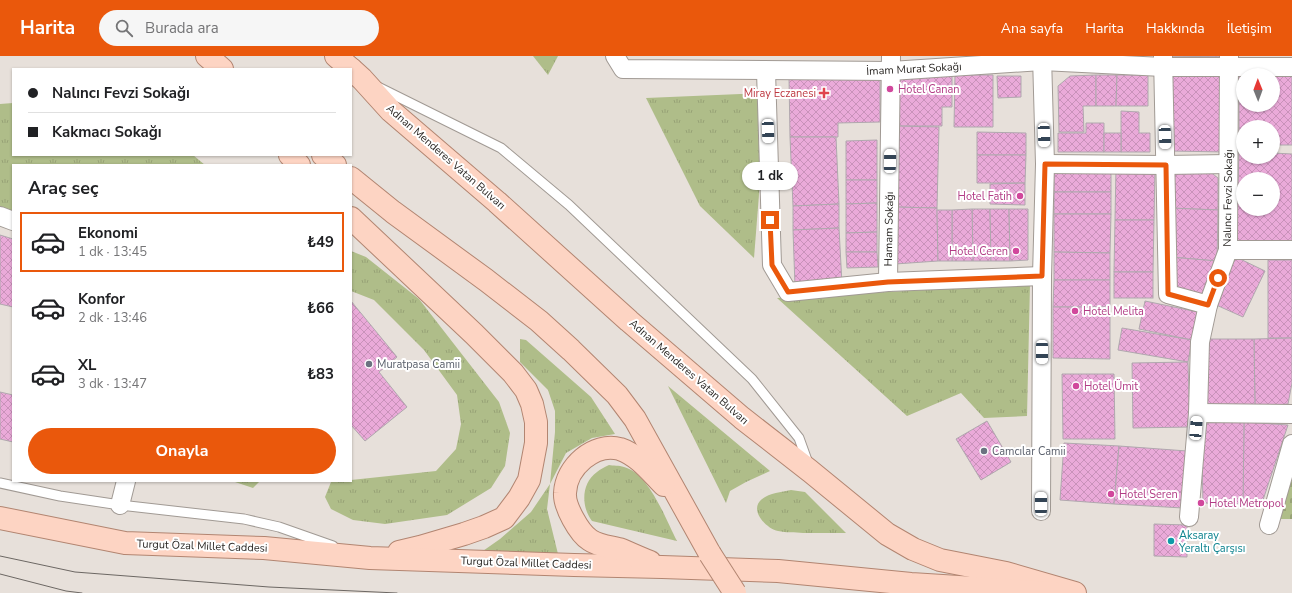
<!DOCTYPE html>
<html lang="tr">
<head>
<meta charset="utf-8">
<style>
	body { margin:0; font-family:"Nunito Sans",sans-serif; background:#f6f6f6; color:#202124; height:100vh; display:flex; flex-direction:column; font-size:15px; white-space:nowrap }
	* { box-sizing:border-box; margin:0 }
	p { font-size:13px; color:#757577 }
	.icon { flex:none; width:22px; height:22px; fill:none; stroke:currentColor; stroke-width:2; stroke-linecap:round; stroke-linejoin:round }
	.map { position:relative; flex:1; overflow:hidden }
	.details { position:absolute; left:12px; top:108px; width:340px; height:318px; display:flex; flex-direction:column; background:#fff; border-radius:0px; box-shadow:0 1px 3px #0004 }
	.details>* { flex:none }
	.top-card { position:absolute; left:12px; top:12px; width:340px; height:88px; border-radius:0px; box-shadow:0 1px 3px #0004; display:grid; align-content:center; height:88px; padding:0 16px; background:#fff }
	.needle { width:26px; rotate:359deg }
	.buttons { position:absolute; left:1236px; top:12px; display:grid; gap:8px }
	.buttons a { display:grid; place-items:center; width:44px; height:44px; border-radius:50%; background:#fff; box-shadow:0 1px 3px #0004; font-size:20px }
	.end { position:absolute; width:18px; height:18px; margin:-9px; border:5px solid #ea580c; background:#fff; box-shadow:0 0 0 2px #fff }
	.from { border-radius:50% }
	.bubble { position:absolute; height:28px; border-radius:14px; background:#fff; box-shadow:0 1px 3px #0004; font-size:13px; font-weight:700; line-height:28px; text-align:center }
	.car { position:absolute; width:12px; height:24px; margin:-12px -6px; border-radius:5px; box-shadow:0 0 3px 1px #0007; background:linear-gradient(#fff 24%,#345 0 40%,#fff 0 76%,#345 0 86%,#fff 0) }
	.top-card b { display:flex; align-items:center; gap:14px; height:38px; font-size:15px }
	.top-card b+b { border-top:1px solid #e0e0e0 }
	.top-card i { width:10px; height:10px; background:#202124 }
	ul { padding:0; list-style:none }
	li { display:flex; align-items:center; gap:12px; height:60px; margin:0 8px 6px; padding:0 8px; border:2px solid transparent; border-radius:0px }
	li div { flex:1 }
	li b { display:block; font-size:15px }
	li em { font-style:normal; font-weight:700 }
	li.active { border-color:#ea580c }
	li>.icon { width:36px; height:36px; stroke-width:1.5 }
	h2 { padding:0 16px; font-size:18px; line-height:48px }
	.action { display:flex; gap:8px; margin-top:auto; padding:8px 16px }
	.action a { flex:1; height:46px; border-radius:24px; background:#ea580c; color:#fff; font-size:16px; font-weight:700; line-height:46px; text-align:center }
	header { display:flex; align-items:center; gap:24px; box-sizing:border-box; height:56px; padding:0 20px; background:#ea580c; color:#fff }
	header strong { font-size:19px }
	nav { display:flex; gap:22px; margin-inline-start:auto; font-size:14px }
	.search { width:280px; height:36px; background:#f6f6f6; display:flex; align-items:center; gap:10px; box-sizing:border-box; padding:0 14px; border-radius:22px; color:#757577; font-size:15px }
	.map>svg:first-child { display:block }
</style>
</head>
<body>
<header>
<strong>Harita</strong>
<div class="search"><svg class="icon" aria-label="search" viewBox="0 0 24 24"><circle cx="10" cy="10" r="6"/><path d="M15 15l6 6"/></svg>Burada ara</div>
<nav><a>Ana sayfa</a><a>Harita</a><a>Hakkında</a><a>İletişim</a></nav>
</header>
<div class="map">
<svg width="1292" height="537" viewBox="0 0 1292 537">
	<defs>
		<pattern id="grass-tufts" width="24" height="20" patternUnits="userSpaceOnUse"><rect width="24" height="20" fill="#afbd89"/><path d="M3 7l-1-3M5 7V3M7 7l1-3M15 17l-1-3M17 17v-4M19 17l1-3" fill="none" stroke="#97a276"/></pattern>
		<pattern id="cemetery-stones" width="16" height="16" patternUnits="userSpaceOnUse"><rect width="16" height="16" fill="#afbd89"/><path d="M2 7V4a2 2 0 0 1 4 0v3zM10 15v-3a2 2 0 0 1 4 0v3z" fill="#97a276"/></pattern>
		<pattern id="building-cross-hatch" width="8" height="8" patternUnits="userSpaceOnUse"><rect width="8" height="8" fill="#eaaad9"/><path d="M0 0l8 8M0 8l8-8" fill="none" stroke="#c992ba"/></pattern>
	</defs>
	<rect width="100%" height="100%" fill="#e7e0da"/>
	<g fill="url(#grass-tufts)">
		<path d="M 533,0 L 558,0 L 548,19 Z"/>
		<path d="M 767,37 L 754,202 L 700,150 L 646,42 Z"/>
		<path d="M 13,47 L 13,99 L 193,99 L 205,109 L 13,109 L 13,157 L 0,153 L 0,48 Z"/>
		<path d="M 351,195 L 366,201 L 419,243 L 499,346 L 510,377 L 505,410 L 491,432 L 447,459 L 385,468 L 353,464 L 331,453 L 325,441 L 331,426 L 351,425 L 351,424 L 436,415 L 456,393 L 461,368 L 457,339 L 424,294 L 374,244 L 351,235 Z"/>
		<path d="M 1030,228 L 1027,360 L 984,362 L 961,337 L 907,360 L 777,242 Z"/>
		<path d="M 520,283 L 526,284 L 591,341 L 615,378 L 592,382 L 566,397 L 550,428 L 547,453 L 558,498 L 480,497 L 500,483 L 531,456 L 550,428 L 555,376 L 555,355 L 548,334 L 520,306 Z"/>
		<path d="M 668,330 L 770,415 L 746,426 L 730,435 L 726,447 Z"/>
		<path d="M 609,409 C 613,410 619,409 624,411 C 649,417 666,464 677,485 L 592,465 C 581,451 581,427 597,416 C 600,413 605,411 609,409 Z"/>
		<path d="M 232,425 L 260,425 L 253,432 Z"/>
		<path d="M 791,434 L 805,436 L 846,477 C 832,477 817,477 803,477 C 795,476 786,477 778,475 C 767,473 748,454 762,443 C 770,437 781,436 791,434 Z"/>
	</g>
	<path fill="url(#cemetery-stones)" d="M 1292,419 L 1292,463 L 1280,463 Z"/>
	<g fill="url(#building-cross-hatch)" stroke="#b0a8ae" fill-rule="evenodd">
		<path d="M 1169,0 L 1223,0 L 1223,1 Z"/>
		<path d="M 1239,16 L 1292,16 L 1292,89 L 1273,89 L 1273,71 L 1243,71 L 1243,88 L 1239,88 ZM 1243,19 L 1273,19 L 1273,49 L 1243,49 Z"/>
		<path d="M 1172,17 L 1224,18 L 1224,96 L 1171,95 Z"/>
		<path d="M 898,19 L 952,19 L 952,51 L 942,51 L 942,70 L 897,70 Z"/>
		<path d="M 955,19 L 993,19 L 993,71 L 954,71 Z"/>
		<path d="M 1096,19 L 1096,50 L 1083,50 L 1084,76 L 1059,76 L 1058,30 L 1070,20 Z"/>
		<path d="M 1096,19 L 1117,19 L 1116,50 L 1096,50 Z"/>
		<path d="M 1117,19 L 1148,19 L 1148,50 L 1116,50 Z"/>
		<path d="M 880,20 L 880,66 L 838,67 L 838,81 L 790,81 L 789,21 Z"/>
		<path d="M 997,20 L 1021,20 L 1021,41 L 998,42 Z"/>
		<path d="M 1121,55 L 1139,56 L 1139,77 L 1150,77 L 1150,96 L 1121,96 Z"/>
		<path d="M 1086,67 L 1104,67 L 1104,96 L 1058,96 L 1058,77 L 1086,77 Z"/>
		<path d="M 897,70 L 939,71 L 937,152 L 896,151 Z"/>
		<path d="M 977,76 L 1026,77 L 1026,99 L 977,99 Z"/>
		<rect x="1104" y="77" width="17" height="19"/>
		<path d="M 790,81 L 836,81 L 839,148 L 793,150 Z"/>
		<path d="M 877,84 L 877,124 L 846,124 L 846,85 Z"/>
		<path d="M 1239,96 L 1243,96 L 1243,101 L 1273,101 L 1273,97 L 1292,98 L 1292,188 L 1236,186 ZM 1243,123 L 1273,123 L 1273,153 L 1243,153 Z"/>
		<path d="M 977,99 L 1026,99 L 1025,127 L 977,127 Z"/>
		<path d="M 1169,110 L 1204,111 L 1218,122 L 1218,154 L 1170,152 Z"/>
		<path d="M 1116,111 L 1155,112 L 1154,164 L 1115,164 Z"/>
		<path d="M 1054,112 L 1111,113 L 1111,136 L 1054,136 Z"/>
		<path d="M 846,124 L 877,124 L 877,147 L 846,148 Z"/>
		<path d="M 1025,127 L 1025,149 L 990,148 L 990,128 Z"/>
		<rect x="1054" y="136" width="57" height="22"/>
		<path d="M 877,147 L 877,176 L 846,177 L 846,148 Z"/>
		<path d="M 839,148 L 839,172 L 793,174 L 793,150 Z"/>
		<path d="M 896,151 L 937,152 L 938,205 L 895,208 Z"/>
		<path d="M 1170,152 L 1218,154 L 1217,205 L 1170,201 Z"/>
		<path d="M 972,153 L 990,153 L 991,205 L 973,205 Z"/>
		<path d="M 972,153 L 973,205 L 952,205 L 952,154 Z"/>
		<path d="M 990,153 L 1009,153 L 1010,205 L 991,205 Z"/>
		<path d="M 1009,153 L 1028,153 L 1028,204 L 1010,205 Z"/>
		<path d="M 937,154 L 952,154 L 952,205 L 938,205 Z"/>
		<path d="M 1054,158 L 1111,158 L 1110,197 L 1054,196 Z"/>
		<path d="M 1115,164 L 1154,164 L 1153,216 L 1114,216 Z"/>
		<path d="M 839,172 L 842,228 L 795,230 L 793,174 Z"/>
		<path d="M 877,176 L 877,196 L 846,196 L 846,177 Z"/>
		<path d="M 0,179 L 13,183 L 13,251 L 0,248 Z"/>
		<path d="M 846,196 L 877,196 L 878,211 L 847,212 Z"/>
		<path d="M 1054,196 L 1110,197 L 1110,224 L 1054,224 Z"/>
		<path d="M 1170,201 L 1217,205 L 1204,238 L 1170,238 Z"/>
		<path d="M 1236,201 L 1265,215 L 1243,261 L 1214,248 Z"/>
		<rect x="1268" y="204" width="24" height="78"/>
		<rect x="1114" y="216" width="39" height="26"/>
		<path d="M 1054,224 L 1110,224 L 1110,251 L 1053,251 Z"/>
		<path d="M 351,245 L 397,301 L 379,316 L 407,351 L 365,385 L 351,369 Z"/>
		<path d="M 1145,245 L 1198,256 L 1192,284 L 1139,273 Z"/>
		<path d="M 1053,251 L 1110,251 L 1110,303 L 1053,302 Z"/>
		<path d="M 1122,272 L 1192,284 L 1188,306 L 1118,294 Z"/>
		<path d="M 1292,282 L 1292,327 L 1288,348 L 1255,351 L 1254,283 Z"/>
		<path d="M 1205,283 L 1254,283 L 1255,351 L 1206,351 Z"/>
		<path d="M 1188,306 L 1190,371 L 1133,372 L 1132,307 Z"/>
		<path d="M 1062,318 L 1114,318 L 1115,383 L 1063,383 Z"/>
		<path d="M 0,336 L 13,339 L 13,386 L 0,383 Z"/>
		<path d="M 987,365 L 1011,406 L 981,424 L 956,383 Z"/>
		<path d="M 1244,366 L 1288,369 L 1261,450 L 1243,448 Z"/>
		<path d="M 1244,366 L 1243,448 L 1203,447 L 1201,367 Z"/>
		<path d="M 1064,387 L 1119,390 L 1114,448 L 1060,444 Z"/>
		<path d="M 1119,390 L 1187,395 L 1183,452 L 1114,448 Z"/>
		<path d="M 1154,468 L 1187,469 L 1187,501 L 1154,500 Z"/>
	</g>
	<g fill="none" stroke-linecap="round" stroke-linejoin="round">
		<g stroke="#a19a94" stroke-width="11">
			<g id="service">
				<path d="M 378,31 L 501,92 L 569,149 L 752,323 L 799,382 L 808,407"/>
				<path d="M 0,427 L 60,440 L 120,449 L 244,463 L 279,471 L 333,490"/>
			</g>
		</g>
		<g stroke="#a19a94" stroke-width="20">
			<g id="minor">
				<path d="M 615,0 L 623,13 L 891,15 L 1042,5 L 1163,11 L 1292,11"/>
				<path d="M 1163,0 L 1168,238 L 1208,249"/>
				<path d="M 766,15 L 772,209 L 788,236 L 888,226 L 1042,220"/>
				<path d="M 1045,108 L 1166,109 L 1228,108"/>
				<path d="M 0,160 L 13,165"/>
				<path d="M 1228,194 L 1292,194"/>
				<path d="M 888,226 L 891,0"/>
				<path d="M 1198,357 L 1292,358"/>
				<path d="M 120,449 L 126,425"/>
				<path d="M 1041,455 L 1042,220 L 1045,108 L 1042,0"/>
				<path d="M 1189,461 L 1198,357 L 1200,286 L 1208,249 L 1228,194 L 1229,0"/>
				<path d="M 1269,469 L 1292,388"/>
			</g>
		</g>
		<g stroke="#b28571" stroke-width="24">
			<g id="primary">
				<path d="M 207,0 L 222,13"/>
				<path d="M 336,0 L 351,13"/>
				<path d="M 351,13 L 362,23 L 391,55 L 497,146 L 629,265 L 742,362 L 810,415 L 887,478 L 913,493 L 940,504 L 1006,517 L 1075,537"/>
				<path d="M 290,99 L 299,109"/>
				<path d="M 323,99 L 335,109"/>
				<path d="M 351,122 L 393,156 L 486,224 L 539,265 L 571,294 L 617,339 L 635,363 L 710,498"/>
				<path d="M 351,162 L 474,278 L 513,317 L 526,334 L 532,348 L 536,366 L 536,387 L 529,424 L 519,442 L 504,462 L 484,471 L 464,478 L 420,491 L 399,496"/>
				<path d="M 0,462 L 125,487 L 264,492 L 370,502 L 574,509 L 662,511 L 778,515 L 911,528 L 1053,537"/>
				<path d="M 650,506 C 640,502 631,498 622,494 C 612,491 598,490 590,484 C 579,477 564,450 565,437 C 566,411 594,386 620,393 C 638,399 651,416 664,429"/>
			</g>
		</g>
		<use href="#service" stroke="#fff" stroke-width="9"/>
		<use href="#minor" stroke="#fff" stroke-width="18"/>
		<use href="#primary" stroke="#fdd4c3" stroke-width="22"/>
		<g stroke="#6c6763" stroke-width="1">
			<path d="M 0,500 L 75,516 L 269,531 L 397,537"/>
			<path d="M 0,518 L 66,535 L 82,537"/>
		</g>
		<g stroke="#b28571" stroke-width="24" stroke-linecap="butt">
			<path id="primary-bridge" d="M 710,498 L 735,537"/>
		</g>
		<use href="#primary-bridge" stroke="#fdd4c3" stroke-width="22"/>
	</g>
	<g fill="none" stroke-linecap="round" stroke-linejoin="round">
		<path stroke="#ea580c" stroke-width="5" d="M 770,164 L 772,209 L 788,236 L 888,226 L 1042,220 L 1045,108 L 1166,109 L 1168,238 L 1208,249 L 1218,222"/>
	</g>
	<g fill="#d1479c" stroke="#fff" stroke-width="1.5">
		<circle cx="890" cy="33" r="4"/>
		<circle cx="1020" cy="140" r="4"/>
		<circle cx="1016" cy="195" r="4"/>
		<circle cx="1075" cy="255" r="4"/>
		<circle cx="1076" cy="330" r="4"/>
		<circle cx="1111" cy="438" r="4"/>
		<circle cx="1201" cy="447" r="4"/>
	</g>
	<path fill="#e0444e" stroke="#fff" stroke-width="1.5" d="M822 31h4v4h4v4h-4v4h-4v-4h-4v-4h4z"/>
	<g fill="#6b7280" stroke="#fff" stroke-width="1.5">
		<circle cx="369" cy="308" r="4"/>
		<circle cx="984" cy="395" r="4"/>
	</g>
	<circle fill="#0f9aa8" stroke="#fff" stroke-width="1.5" cx="1171" cy="485" r="4"/>
	<g text-anchor="middle" dominant-baseline="central" stroke-width="4" stroke-linejoin="round" paint-order="stroke">
		<g font-size="11" fill="#2a2724" stroke="#fff">
			<text transform="translate(914 13) rotate(-3)">İmam Murat Sokağı</text>
			<text transform="translate(446 101) rotate(41)">Adnan Menderes Vatan Bulvarı</text>
			<text transform="translate(1228 142) rotate(-89)">Nalıncı Fevzi Sokağı</text>
			<text transform="translate(889 173) rotate(-89)">Hamam Sokağı</text>
			<text transform="translate(689 316) rotate(41)">Adnan Menderes Vatan Bulvarı</text>
			<text transform="translate(202 490) rotate(2)">Turgut Özal Millet Caddesi</text>
			<text transform="translate(526 507) rotate(2)">Turgut Özal Millet Caddesi</text>
		</g>
		<g font-size="11" fill="#b23c85" stroke="#fff" text-anchor="start">
			<text x="898" y="33">Hotel Canan</text>
			<text x="1012" y="140" text-anchor="end">Hotel Fatih</text>
			<text x="1008" y="195" text-anchor="end">Hotel Ceren</text>
			<text x="1083" y="255">Hotel Melita</text>
			<text x="1084" y="330">Hotel Ümit</text>
			<text x="1119" y="438">Hotel Seren</text>
			<text x="1209" y="447">Hotel Metropol</text>
		</g>
		<g font-size="11" fill="#be3a42" stroke="#fff" text-anchor="end">
			<text x="816" y="37">Miray Eczanesi</text>
		</g>
		<g font-size="11" fill="#5b616d" stroke="#fff" text-anchor="start">
			<text x="377" y="308">Muratpasa Camii</text>
			<text x="992" y="395">Camcılar Camii</text>
		</g>
		<g font-size="11" fill="#0d838f" stroke="#fff" text-anchor="start">
			<text x="1179" y="479">Aksaray<tspan x="1179" dy="13">Yeraltı Çarşısı</tspan></text>
		</g>
	</g>
</svg>
<div class="buttons">
<a><svg class="needle" viewBox="-14 -14 28 28"><path d="M0-13l5 13h-10z" fill="#e53935"/><path d="M0 13l5-13h-10z" fill="#757577"/></svg></a>
<a>+</a>
<a>−</a>
</div>
<i class="end from" style="left:1218px;top:222px"></i>
<i class="end" style="left:770px;top:164px"></i>
<div class="bubble" style="left:742px;top:106px;width:56px">1 dk</div>
<i class="car" style="left:768px;top:75px;rotate:178deg"></i>
<i class="car" style="left:1044px;top:79px;rotate:178deg"></i>
<i class="car" style="left:1165px;top:81px;rotate:178deg"></i>
<i class="car" style="left:890px;top:105px;rotate:1deg"></i>
<i class="car" style="left:1042px;top:296px;rotate:180deg"></i>
<i class="car" style="left:1196px;top:372px;rotate:5deg"></i>
<i class="car" style="left:1041px;top:448px;rotate:0deg"></i>
<div class="top-card">
<b><i class="from"></i>Nalıncı Fevzi Sokağı</b>
<b><i></i>Kakmacı Sokağı</b>
</div>
<section class="details">
<h2>Araç seç</h2>
<ul>
<li class="active"><svg class="icon" aria-label="car" viewBox="0 0 24 24"><path d="M5 17H2v-5l4-1 3-4h7l3 4 3 1v5h-3M9 17h6M6 11h13"/><circle cx="7" cy="17" r="2"/><circle cx="17" cy="17" r="2"/></svg><div><b>Ekonomi</b><p>1 dk · 13:45</p></div><em>₺49</em></li>
<li><svg class="icon" aria-label="car" viewBox="0 0 24 24"><path d="M5 17H2v-5l4-1 3-4h7l3 4 3 1v5h-3M9 17h6M6 11h13"/><circle cx="7" cy="17" r="2"/><circle cx="17" cy="17" r="2"/></svg><div><b>Konfor</b><p>2 dk · 13:46</p></div><em>₺66</em></li>
<li><svg class="icon" aria-label="car" viewBox="0 0 24 24"><path d="M5 17H2v-5l4-1 3-4h7l3 4 3 1v5h-3M9 17h6M6 11h13"/><circle cx="7" cy="17" r="2"/><circle cx="17" cy="17" r="2"/></svg><div><b>XL</b><p>3 dk · 13:47</p></div><em>₺83</em></li>
</ul>
<div class="action"><a>Onayla</a></div>
</section>
</div>
</body>
</html>
